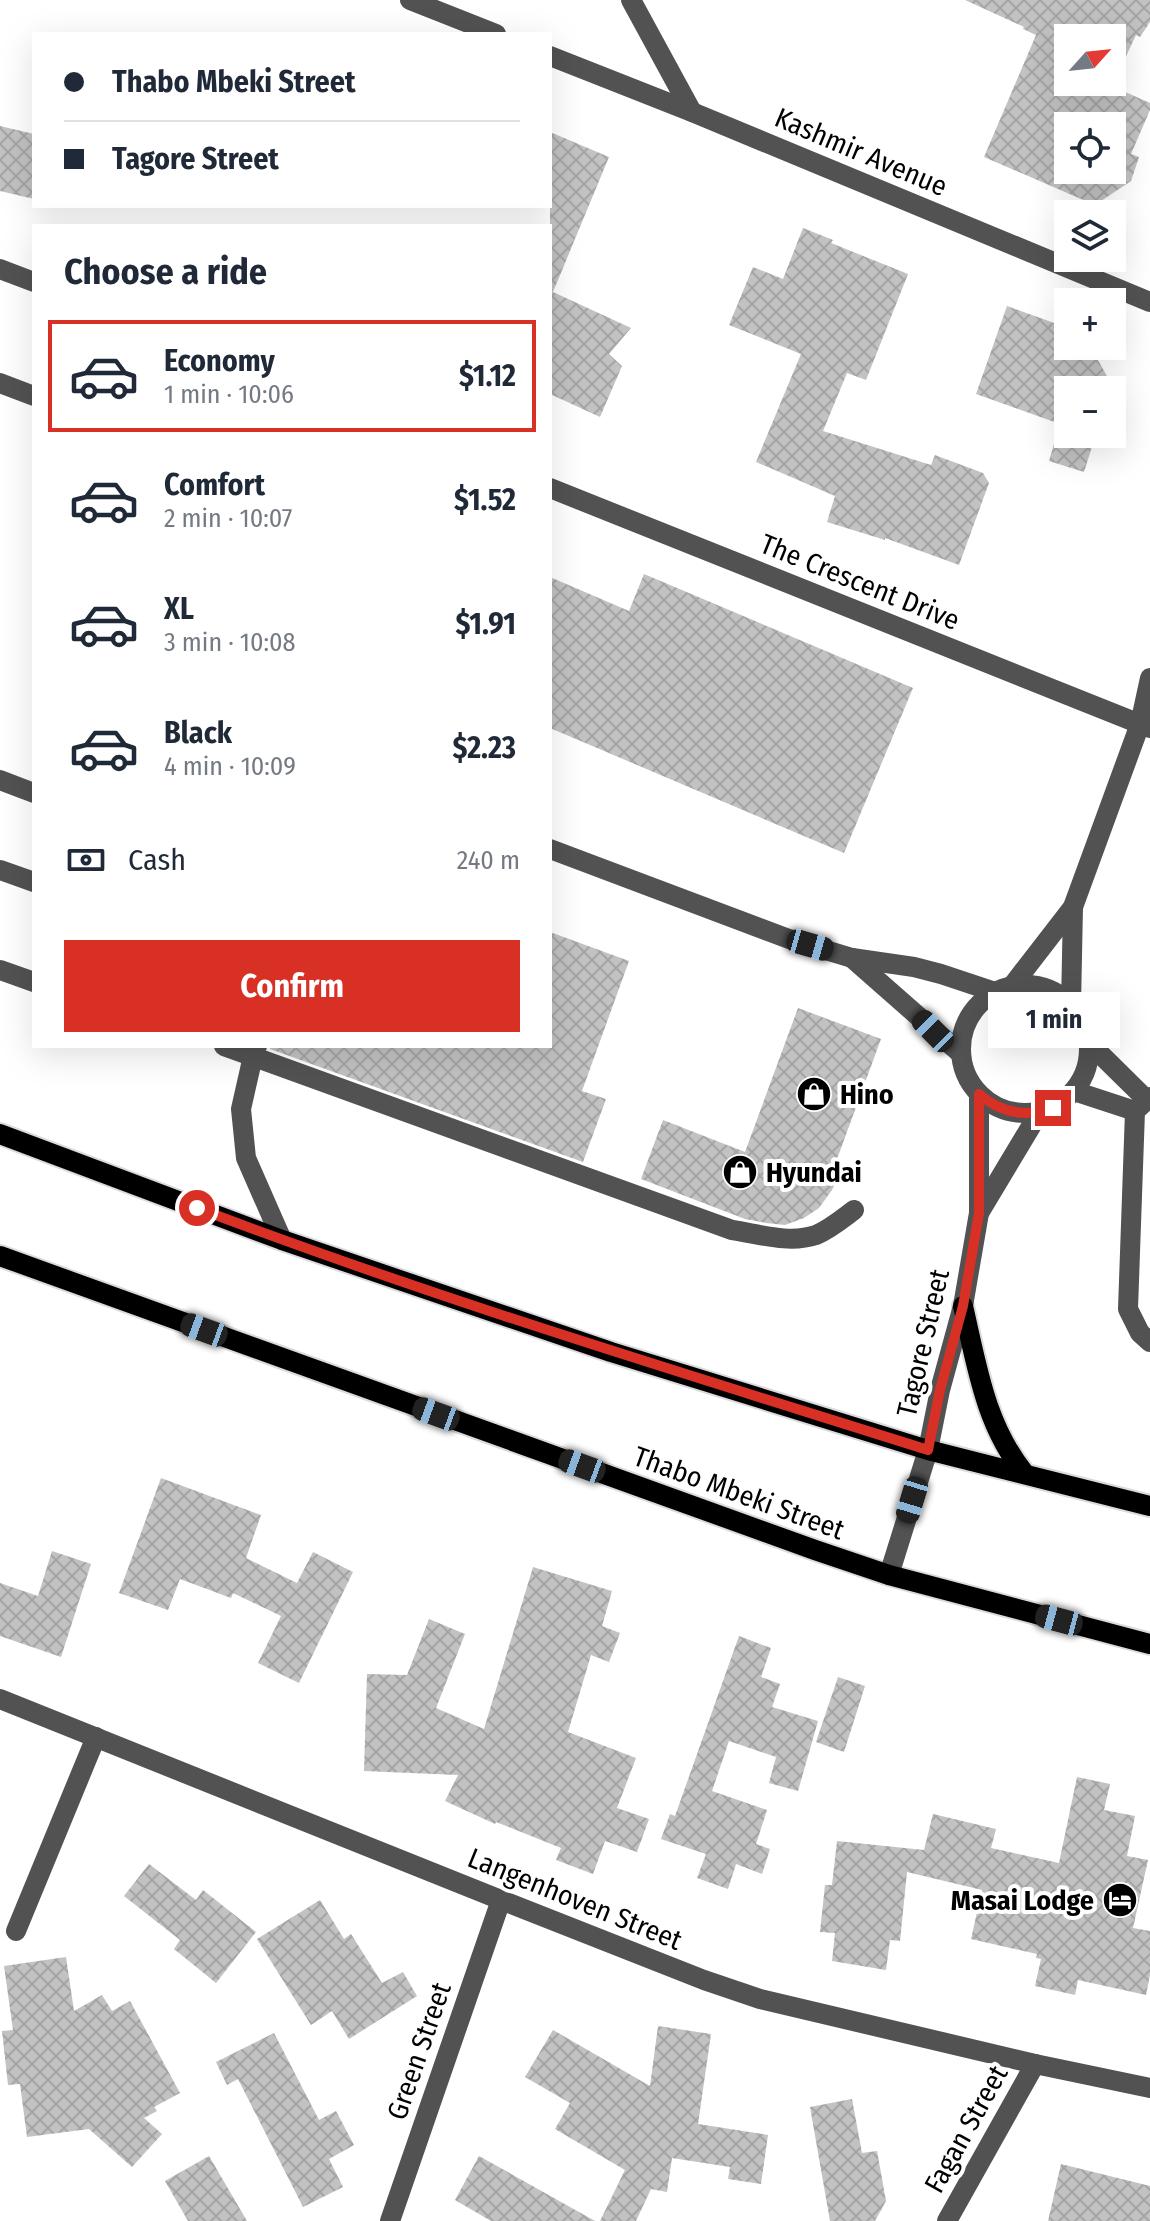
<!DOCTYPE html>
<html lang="en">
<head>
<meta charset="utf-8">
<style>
	body { margin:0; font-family:"Fira Sans Condensed",sans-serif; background:#f6f6f7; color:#1f2937; height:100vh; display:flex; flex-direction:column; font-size:30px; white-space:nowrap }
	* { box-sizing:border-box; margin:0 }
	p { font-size:26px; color:#747a83 }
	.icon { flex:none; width:44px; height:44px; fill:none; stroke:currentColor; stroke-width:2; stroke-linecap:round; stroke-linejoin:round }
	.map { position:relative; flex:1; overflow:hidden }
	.drawer { position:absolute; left:32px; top:224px; width:520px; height:824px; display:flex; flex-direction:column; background:#fff; border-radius:0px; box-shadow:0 8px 32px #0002 }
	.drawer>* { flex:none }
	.hud { position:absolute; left:32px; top:32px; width:520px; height:176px; border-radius:0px; box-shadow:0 8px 32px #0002; display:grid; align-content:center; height:176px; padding:0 32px; background:#fff }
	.needle { width:52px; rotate:63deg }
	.fabs { position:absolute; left:1054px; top:24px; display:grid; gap:16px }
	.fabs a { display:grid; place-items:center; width:72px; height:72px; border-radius:0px; background:#fff; box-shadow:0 8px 32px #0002; font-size:40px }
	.end { position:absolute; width:36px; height:36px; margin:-18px; border:10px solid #d93025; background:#fff; box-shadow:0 0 0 4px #fff }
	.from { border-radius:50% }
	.bubble { position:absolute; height:56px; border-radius:0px; background:#fff; box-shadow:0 8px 32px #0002; font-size:26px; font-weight:700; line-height:56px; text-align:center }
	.car { position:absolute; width:24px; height:48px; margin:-24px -12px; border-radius:10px; box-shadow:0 0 6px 2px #0007; background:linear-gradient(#222 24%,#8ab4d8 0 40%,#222 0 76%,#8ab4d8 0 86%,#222 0) }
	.hud b { display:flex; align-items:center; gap:28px; height:76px; font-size:30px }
	.hud b+b { border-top:2px solid #e0e1e3 }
	.hud i { width:20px; height:20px; background:#1f2937 }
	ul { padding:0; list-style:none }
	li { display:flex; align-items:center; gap:24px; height:112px; margin:0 16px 12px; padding:0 16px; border:4px solid transparent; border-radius:0px }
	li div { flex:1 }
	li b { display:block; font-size:30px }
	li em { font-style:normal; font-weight:700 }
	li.active { border-color:#d93025 }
	li>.icon { width:72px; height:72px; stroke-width:1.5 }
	h2 { padding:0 32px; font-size:36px; line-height:96px }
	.pay { display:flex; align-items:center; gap:20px; height:88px; padding:0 32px; font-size:30px }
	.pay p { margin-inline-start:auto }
	.button { display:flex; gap:16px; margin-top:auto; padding:16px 32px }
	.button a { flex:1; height:92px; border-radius:0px; background:#d93025; color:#fff; font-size:32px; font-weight:700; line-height:92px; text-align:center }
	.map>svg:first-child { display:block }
</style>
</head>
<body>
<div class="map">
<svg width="1150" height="2221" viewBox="0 0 1150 2221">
	<defs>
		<pattern id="building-cross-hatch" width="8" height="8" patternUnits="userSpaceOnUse" patternTransform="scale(2)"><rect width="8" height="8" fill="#c2c2c2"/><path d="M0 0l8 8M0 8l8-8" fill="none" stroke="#a5a5a5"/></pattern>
	</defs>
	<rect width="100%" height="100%" fill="#fff"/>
	<g fill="url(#building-cross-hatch)" fill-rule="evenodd">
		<path d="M 965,0 L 1150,0 L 1150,22 L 1140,37 L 1136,35 L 1112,86 L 1150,103 L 1150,110 L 1131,154 L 1139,157 L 1131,181 L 1095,205 L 984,157 L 1036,35 L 1023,29 L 1024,27 ZM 1068,38 L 1112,38 L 1112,82 L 1068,82 ZM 1068,126 L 1112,126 L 1112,170 L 1068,170 Z"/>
		<path d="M 0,126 L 34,134 L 34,199 L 0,191 Z"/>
		<path d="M 550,132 L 609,157 L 553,292 L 631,328 L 609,354 L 622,366 L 600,417 L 550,394 Z"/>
		<path d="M 803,228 L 833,240 L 831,243 L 908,274 L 866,380 L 847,373 L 823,431 L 931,465 L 935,455 L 983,473 L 989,483 L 959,565 L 885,538 L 885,540 L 827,522 L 835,496 L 756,462 L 801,354 L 729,325 L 753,267 L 783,279 Z"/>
		<path d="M 1007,306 L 1068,328 L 1068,346 L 1091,348 L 1111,383 L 1109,390 L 1068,390 L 1068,434 L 1096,434 L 1084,472 L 1049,461 L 1060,424 L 976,394 Z"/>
		<path d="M 644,574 L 913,688 L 844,853 L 550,728 L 550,577 L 629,611 Z"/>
		<path d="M 550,932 L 629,961 L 582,1091 L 606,1099 L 583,1162 L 270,1049 L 270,1046 L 550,1046 Z"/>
		<path d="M 798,1008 L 881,1039 L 833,1170 L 840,1173 L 832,1190 L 819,1208 L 804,1218 L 785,1225 L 766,1223 L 745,1219 L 641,1179 L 663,1120 L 745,1152 Z"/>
		<path d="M 161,1478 L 261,1515 L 246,1558 L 297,1583 L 313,1552 L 353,1572 L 299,1683 L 258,1663 L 281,1616 L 233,1593 L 231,1598 L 180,1579 L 168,1610 L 119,1593 Z"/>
		<path d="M 52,1551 L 91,1564 L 61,1657 L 0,1636 L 0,1583 L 38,1596 Z"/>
		<path d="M 533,1567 L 612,1591 L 602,1626 L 620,1633 L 609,1662 L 591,1655 L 568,1732 L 636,1758 L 617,1808 L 649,1819 L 637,1852 L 605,1841 L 593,1874 L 556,1860 L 561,1848 L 496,1822 L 495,1824 L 445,1801 L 458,1775 L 364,1771 L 367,1674 L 407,1675 L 429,1619 L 465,1634 L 436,1708 L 484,1729 Z"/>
		<path d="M 739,1636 L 771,1648 L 761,1677 L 780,1684 L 772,1707 L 818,1721 L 798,1791 L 769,1783 L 776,1757 L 729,1741 L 712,1791 L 767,1810 L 756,1844 L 770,1849 L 762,1874 L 736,1864 L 728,1889 L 697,1878 L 706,1854 L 661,1839 L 670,1814 L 675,1816 Z"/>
		<path d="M 838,1677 L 865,1686 L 844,1752 L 816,1742 Z"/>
		<path d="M 1077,1777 L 1110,1784 L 1104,1810 L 1135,1816 L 1127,1856 L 1148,1860 L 1133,1928 L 1150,1931 L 1150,1975 L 1146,1995 L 1078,1980 L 1075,1995 L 1035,1986 L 1041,1959 L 1036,1958 L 1037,1954 L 971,1939 L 982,1890 L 907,1872 L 900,1941 L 890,1940 L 886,1970 L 832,1961 L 835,1933 L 820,1932 L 825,1885 L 832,1885 L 837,1841 L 924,1850 L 933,1814 L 996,1829 L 991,1848 L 1059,1863 Z"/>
		<path d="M 149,1864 L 196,1900 L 203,1890 L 256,1932 L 216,1983 L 174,1949 L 180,1940 L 124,1896 Z"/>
		<path d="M 320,1900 L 344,1939 L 351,1934 L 382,1983 L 403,1972 L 417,1996 L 349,2039 L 332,2011 L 311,2025 L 257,1939 Z"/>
		<path d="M 66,1957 L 74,2011 L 102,1995 L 112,2011 L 130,2001 L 180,2093 L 154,2107 L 157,2111 L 144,2118 L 162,2134 L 132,2167 L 89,2129 L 27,2137 L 20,2084 L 8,2085 L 2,2031 L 13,2030 L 4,1966 Z"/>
		<path d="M 658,2026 L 711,2034 L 698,2124 L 768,2135 L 761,2184 L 728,2179 L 730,2167 L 672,2158 L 667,2192 L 651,2189 L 636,2221 L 600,2221 L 625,2170 L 555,2129 L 570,2103 L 525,2077 L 553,2030 L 650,2086 Z"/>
		<path d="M 274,2033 L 319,2120 L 336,2111 L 354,2145 L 329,2159 L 343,2187 L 303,2207 L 238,2079 L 227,2085 L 216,2062 Z"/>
		<path d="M 852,2099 L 862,2153 L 877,2151 L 886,2201 L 875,2221 L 830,2221 L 810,2107 Z"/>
		<path d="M 209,2156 L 247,2221 L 188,2221 L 165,2181 Z"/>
		<path d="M 479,2156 L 595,2221 L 491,2221 L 455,2200 Z"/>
		<path d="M 1061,2164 L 1150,2186 L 1150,2221 L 1048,2221 Z"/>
	</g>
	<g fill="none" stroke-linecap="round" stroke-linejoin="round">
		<g stroke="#dbdbdb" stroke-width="24">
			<g id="major">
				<path d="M 0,1134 L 282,1240 L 611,1352 L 928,1450 L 1150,1506"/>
				<path d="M 0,1256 L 815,1550 L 889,1575 L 1150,1644"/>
				<path d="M 963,1306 C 977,1366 985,1425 1025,1474"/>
			</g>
		</g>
		<g stroke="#525252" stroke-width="20">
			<path d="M 410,0 L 496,34"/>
			<path d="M 631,0 L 692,112"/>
			<path d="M 550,56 L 692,112 L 1150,302"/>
			<path d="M 0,269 L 34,282"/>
			<path d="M 0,383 L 34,396"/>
			<path d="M 550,488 L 1150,728"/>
			<path d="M 0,780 L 34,793"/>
			<path d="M 550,849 L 789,939 L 852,958 L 914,967 L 941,974 L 995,992"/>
			<path d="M 0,870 L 34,882"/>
			<path d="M 852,958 L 960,1053"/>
			<path d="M 0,970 L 34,982"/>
			<circle cx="1025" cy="1049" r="64"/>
			<path d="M 1012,986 L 1073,907 L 1140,724 L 1150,678"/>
			<path d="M 1071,1005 L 1073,907"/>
			<path d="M 1089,1043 L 1146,1099"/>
			<path d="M 224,1046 L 732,1230 C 759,1234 789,1244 816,1235 C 830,1229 842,1219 854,1210"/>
			<path d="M 257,1046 L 253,1056 L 241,1109 L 246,1158 L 282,1240"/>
			<path d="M 1074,1091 L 1135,1111"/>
			<path d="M 1150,1097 L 1135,1111 L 1128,1309 L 1140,1333 L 1150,1342"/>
			<path d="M 979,1213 L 1039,1113"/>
			<path d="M 889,1575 L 928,1450 L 940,1390 L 963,1306 L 979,1213 L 979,1094"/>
			<path d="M 0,1699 L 501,1900 L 704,1980 L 760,1999 L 1035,2064 L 1150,2088"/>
			<path d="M 16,1931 L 96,1737"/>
			<path d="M 390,2221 L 501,1900"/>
			<path d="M 947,2221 L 1035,2064"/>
		</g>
		<use href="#major" stroke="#000" stroke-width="20"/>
	</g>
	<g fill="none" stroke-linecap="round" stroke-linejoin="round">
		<path stroke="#d93025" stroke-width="10" d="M 197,1208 C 437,1299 683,1373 928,1450 L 940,1390 L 963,1306 L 979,1213 L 979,1094 C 1001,1113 1025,1118 1053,1108"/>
	</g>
	<defs>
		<g id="shop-disc" transform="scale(1.8)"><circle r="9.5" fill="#000" stroke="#fff"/><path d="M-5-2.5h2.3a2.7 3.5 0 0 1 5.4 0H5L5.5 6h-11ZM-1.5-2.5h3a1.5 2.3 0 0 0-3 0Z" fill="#fff"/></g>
		<g id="hotel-disc" transform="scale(1.8)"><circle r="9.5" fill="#000" stroke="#fff"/><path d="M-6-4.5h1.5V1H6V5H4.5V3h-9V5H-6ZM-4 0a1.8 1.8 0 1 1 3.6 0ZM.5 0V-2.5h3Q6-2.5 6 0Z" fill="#fff"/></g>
	</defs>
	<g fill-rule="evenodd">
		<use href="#shop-disc" x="814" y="1094"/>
		<use href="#shop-disc" x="740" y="1172"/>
		<use href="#hotel-disc" x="1120" y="1900"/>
	</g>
	<g text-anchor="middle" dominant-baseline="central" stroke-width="8" stroke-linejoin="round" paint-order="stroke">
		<g font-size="28" fill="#000" stroke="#fff">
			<text transform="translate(861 152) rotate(23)">Kashmir Avenue</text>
			<text transform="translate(860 582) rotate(22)">The Crescent Drive</text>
			<text transform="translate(923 1343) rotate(-77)">Tagore Street</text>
			<text transform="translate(739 1493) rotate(20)">Thabo Mbeki Street</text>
			<text transform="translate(575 1899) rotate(22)">Langenhoven Street</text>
			<text transform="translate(419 2051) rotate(-71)">Green Street</text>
			<text transform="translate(966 2129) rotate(-61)">Fagan Street</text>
		</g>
		<g font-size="28" font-weight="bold" fill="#000" stroke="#fff" text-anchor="start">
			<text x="840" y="1094">Hino</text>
			<text x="766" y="1172">Hyundai</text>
			<text x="1094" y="1900" text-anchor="end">Masai Lodge</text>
		</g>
	</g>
</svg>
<div class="fabs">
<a><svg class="needle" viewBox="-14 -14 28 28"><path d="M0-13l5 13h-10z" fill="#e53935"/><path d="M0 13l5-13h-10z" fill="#747a83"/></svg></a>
<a><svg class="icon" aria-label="locate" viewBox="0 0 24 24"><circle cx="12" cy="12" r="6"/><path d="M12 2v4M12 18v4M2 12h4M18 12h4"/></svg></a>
<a><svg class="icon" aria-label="layers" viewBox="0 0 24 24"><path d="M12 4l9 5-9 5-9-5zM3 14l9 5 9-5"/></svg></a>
<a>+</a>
<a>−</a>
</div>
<i class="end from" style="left:197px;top:1208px"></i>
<i class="end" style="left:1053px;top:1108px"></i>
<div class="bubble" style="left:988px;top:992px;width:132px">1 min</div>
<i class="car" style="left:810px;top:945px;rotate:106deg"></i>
<i class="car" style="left:933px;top:1031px;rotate:315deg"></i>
<i class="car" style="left:204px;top:1330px;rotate:290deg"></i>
<i class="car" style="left:436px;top:1414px;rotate:290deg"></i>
<i class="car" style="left:582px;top:1466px;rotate:290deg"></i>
<i class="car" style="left:912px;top:1500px;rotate:197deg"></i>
<i class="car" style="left:1059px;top:1620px;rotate:285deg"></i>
<div class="hud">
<b><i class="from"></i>Thabo Mbeki Street</b>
<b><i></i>Tagore Street</b>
</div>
<section class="drawer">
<h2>Choose a ride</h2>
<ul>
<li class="active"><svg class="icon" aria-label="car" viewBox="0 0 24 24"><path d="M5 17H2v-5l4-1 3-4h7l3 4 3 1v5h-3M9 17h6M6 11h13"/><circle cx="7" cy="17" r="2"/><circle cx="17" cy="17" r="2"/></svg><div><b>Economy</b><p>1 min · 10:06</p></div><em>$1.12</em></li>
<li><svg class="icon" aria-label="car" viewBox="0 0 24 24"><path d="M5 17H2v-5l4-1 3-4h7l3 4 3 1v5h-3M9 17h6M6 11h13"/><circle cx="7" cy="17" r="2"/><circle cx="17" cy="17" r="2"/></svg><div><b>Comfort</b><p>2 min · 10:07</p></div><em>$1.52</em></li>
<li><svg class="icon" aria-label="car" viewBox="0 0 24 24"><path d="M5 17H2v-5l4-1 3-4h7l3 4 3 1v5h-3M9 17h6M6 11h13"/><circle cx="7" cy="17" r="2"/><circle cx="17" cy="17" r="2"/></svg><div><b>XL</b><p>3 min · 10:08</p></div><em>$1.91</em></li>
<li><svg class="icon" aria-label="car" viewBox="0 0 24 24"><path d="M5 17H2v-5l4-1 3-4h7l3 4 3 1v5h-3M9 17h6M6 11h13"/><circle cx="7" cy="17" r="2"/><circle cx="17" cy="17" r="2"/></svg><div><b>Black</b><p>4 min · 10:09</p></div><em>$2.23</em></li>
</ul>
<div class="pay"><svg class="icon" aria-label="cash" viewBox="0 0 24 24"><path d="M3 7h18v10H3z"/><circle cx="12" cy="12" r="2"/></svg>Cash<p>240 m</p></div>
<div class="button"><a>Confirm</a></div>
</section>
</div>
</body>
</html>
